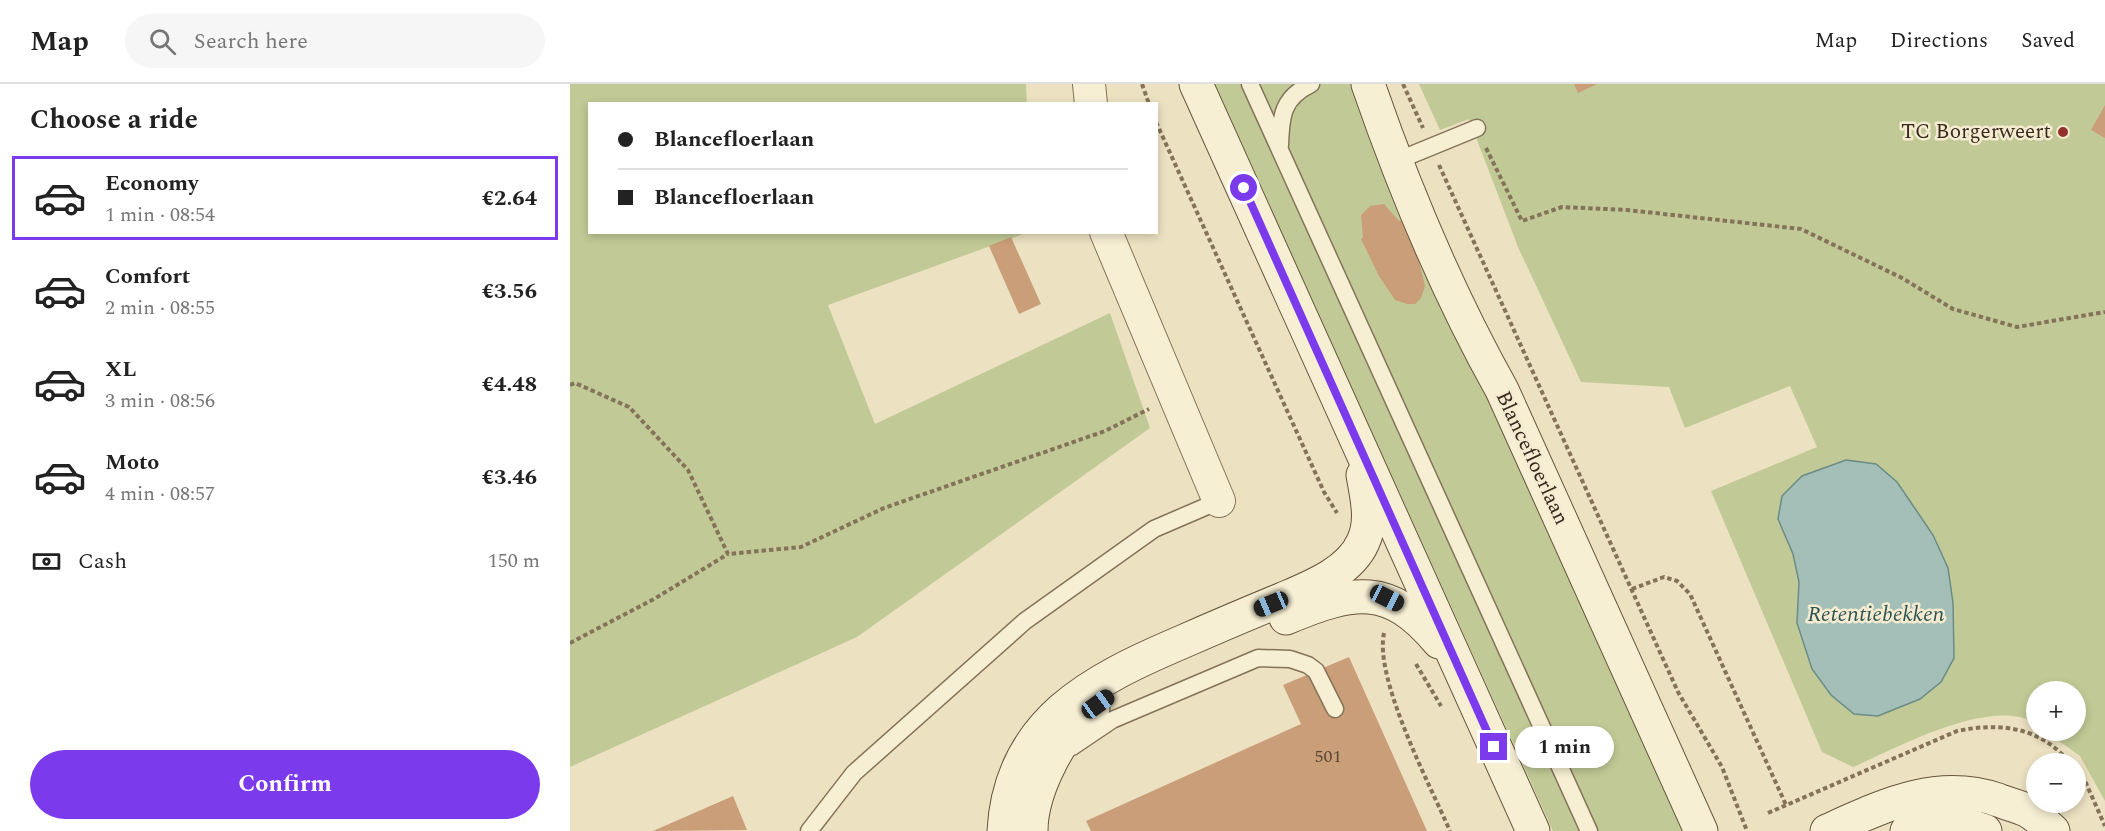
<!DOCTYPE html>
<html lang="en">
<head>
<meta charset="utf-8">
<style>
	body { margin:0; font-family:Spectral,serif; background:#f6f6f6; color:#222; height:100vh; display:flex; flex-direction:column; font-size:22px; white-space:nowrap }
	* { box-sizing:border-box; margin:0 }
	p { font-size:20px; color:#767676 }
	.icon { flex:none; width:33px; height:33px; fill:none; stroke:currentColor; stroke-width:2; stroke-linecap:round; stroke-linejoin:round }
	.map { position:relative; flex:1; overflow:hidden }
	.side { display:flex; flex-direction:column; background:#fff; width:570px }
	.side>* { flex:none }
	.guide { position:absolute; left:18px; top:18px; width:570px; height:132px; border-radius:0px; box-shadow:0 3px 9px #0003; display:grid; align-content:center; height:132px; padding:0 30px; background:#fff }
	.tools { position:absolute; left:1456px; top:597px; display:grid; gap:12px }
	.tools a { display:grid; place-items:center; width:60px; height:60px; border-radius:50%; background:#fff; box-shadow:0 3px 9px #0003; font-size:30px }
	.end { position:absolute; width:27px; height:27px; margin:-14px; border:8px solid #7c3aed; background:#fff; box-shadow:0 0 0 3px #fff }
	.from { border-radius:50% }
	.bubble { position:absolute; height:42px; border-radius:21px; background:#fff; box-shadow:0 3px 9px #0003; font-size:20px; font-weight:700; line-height:42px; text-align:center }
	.car { position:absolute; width:18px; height:36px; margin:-18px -9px; border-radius:8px; box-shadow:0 0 4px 2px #0007; background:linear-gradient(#222 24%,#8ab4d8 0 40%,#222 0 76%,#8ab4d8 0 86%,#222 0) }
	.guide b { display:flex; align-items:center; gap:21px; height:57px; font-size:22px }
	.guide b+b { border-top:2px solid #e0e0e0 }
	.guide i { width:15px; height:15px; background:#222 }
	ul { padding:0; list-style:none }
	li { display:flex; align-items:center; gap:18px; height:84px; margin:0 12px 9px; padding:0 18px; border:3px solid transparent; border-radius:0px }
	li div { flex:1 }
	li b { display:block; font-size:22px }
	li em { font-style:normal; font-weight:700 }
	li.selected { border-color:#7c3aed }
	li>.icon { width:54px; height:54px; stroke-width:1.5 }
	h2 { padding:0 30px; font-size:27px; line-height:72px }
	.pay { display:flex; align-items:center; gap:15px; height:66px; padding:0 30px; font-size:22px }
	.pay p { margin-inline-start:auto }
	.cta { display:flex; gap:12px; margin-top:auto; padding:12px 30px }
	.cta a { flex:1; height:69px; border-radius:36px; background:#7c3aed; color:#fff; font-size:24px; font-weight:700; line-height:69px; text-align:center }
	header { display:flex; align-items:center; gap:36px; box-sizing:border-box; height:84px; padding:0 30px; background:#fff; border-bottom:2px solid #e0e0e0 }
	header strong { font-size:28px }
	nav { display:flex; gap:33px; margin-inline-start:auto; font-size:21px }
	.search { width:420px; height:54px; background:#f6f6f6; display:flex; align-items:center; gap:15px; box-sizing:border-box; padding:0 21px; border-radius:33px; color:#767676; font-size:22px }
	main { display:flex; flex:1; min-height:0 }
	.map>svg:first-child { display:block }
</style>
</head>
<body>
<header>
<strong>Map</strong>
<div class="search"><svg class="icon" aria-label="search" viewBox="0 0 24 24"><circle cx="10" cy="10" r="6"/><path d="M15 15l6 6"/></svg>Search here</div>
<nav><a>Map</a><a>Directions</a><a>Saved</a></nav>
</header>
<main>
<section class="side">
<h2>Choose a ride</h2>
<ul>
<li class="selected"><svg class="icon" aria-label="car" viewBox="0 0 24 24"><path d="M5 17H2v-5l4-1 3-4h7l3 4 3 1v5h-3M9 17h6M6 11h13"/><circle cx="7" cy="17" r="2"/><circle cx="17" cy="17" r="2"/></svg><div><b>Economy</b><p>1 min · 08:54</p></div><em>€2.64</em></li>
<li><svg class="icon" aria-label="car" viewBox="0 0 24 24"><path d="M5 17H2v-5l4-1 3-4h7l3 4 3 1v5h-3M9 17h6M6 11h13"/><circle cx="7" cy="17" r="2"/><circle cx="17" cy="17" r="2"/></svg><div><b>Comfort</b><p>2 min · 08:55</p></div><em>€3.56</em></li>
<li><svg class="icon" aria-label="car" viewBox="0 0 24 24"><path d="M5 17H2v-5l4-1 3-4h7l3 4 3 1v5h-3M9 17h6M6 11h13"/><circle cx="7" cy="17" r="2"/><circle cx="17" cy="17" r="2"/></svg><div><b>XL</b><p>3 min · 08:56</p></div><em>€4.48</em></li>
<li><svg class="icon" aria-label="car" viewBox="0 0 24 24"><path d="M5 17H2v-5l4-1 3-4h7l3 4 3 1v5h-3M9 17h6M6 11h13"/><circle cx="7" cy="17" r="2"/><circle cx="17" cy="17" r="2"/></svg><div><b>Moto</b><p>4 min · 08:57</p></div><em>€3.46</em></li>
</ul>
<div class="pay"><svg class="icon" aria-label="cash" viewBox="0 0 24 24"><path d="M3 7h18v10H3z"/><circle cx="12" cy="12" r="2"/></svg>Cash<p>150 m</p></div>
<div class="cta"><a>Confirm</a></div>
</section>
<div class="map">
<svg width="1535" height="747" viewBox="0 0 1535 747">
	<rect width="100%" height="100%" fill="#ece1c1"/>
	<g fill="#c1ca96" fill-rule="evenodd">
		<path d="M 0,0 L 456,0 L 457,20 L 20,20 L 20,148 L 456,149 L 258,221 L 305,340 L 540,229 L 580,344 L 287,553 L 0,683 Z"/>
		<path d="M 644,0 L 791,0 L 1118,747 L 983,747 Z"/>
		<path d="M 849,0 L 1535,0 L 1535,717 L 1510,672 L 1475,647 L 1506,646 L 1506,608 L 1467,608 L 1467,640 C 1422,611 1327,664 1283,683 L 1252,668 L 1141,407 L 1247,363 L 1220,302 L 1115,344 L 1099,303 L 1011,298 L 948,163 L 899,35 L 870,46 ZM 1276,376 L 1306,380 L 1350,615 L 1308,632 L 1284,630 L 1227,539 L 1229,498 L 1223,470 L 1208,435 L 1232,392 Z"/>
	</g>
	<path fill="#a4bfb8" stroke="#6b8c86" stroke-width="1.5" d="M 1276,376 L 1306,380 L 1327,398 L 1363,451 L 1378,484 L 1383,519 L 1384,574 L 1371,598 L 1350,615 L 1308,632 L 1284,630 L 1261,611 L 1242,585 L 1227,539 L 1229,498 L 1223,470 L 1208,435 L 1212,412 L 1232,392 Z"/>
	<g fill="#c99e78">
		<path d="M 1004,0 L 1027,0 L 1008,9 Z"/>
		<path d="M 1535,21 L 1535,54 L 1521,46 Z"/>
		<path d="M 814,120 L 829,137 L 832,136 L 848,174 L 855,202 L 851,214 L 845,220 L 837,220 L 825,216 L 809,192 L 791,155 L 793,153 L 791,131 L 800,122 Z"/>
		<path d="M 441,153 L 471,220 L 449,230 L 419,162 Z"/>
		<path d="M 779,573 L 857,747 L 521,747 L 516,737 L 731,640 L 713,601 Z"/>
		<path d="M 163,712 L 177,746 L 83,747 Z"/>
	</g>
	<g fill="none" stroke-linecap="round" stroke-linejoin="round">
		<g stroke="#857359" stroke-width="19">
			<g id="service">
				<path d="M 680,0 L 1019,747"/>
				<path d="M 710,61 C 711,32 712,14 741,0"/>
				<path d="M 824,78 L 907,44"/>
				<path d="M 502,663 L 542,636 L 688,574 L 720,575 L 738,581 L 746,587 L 765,625"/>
				<path d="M 239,747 L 284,689 L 455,537 L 584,445 L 649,417"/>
			</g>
		</g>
		<g stroke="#857359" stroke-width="34">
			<g id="minor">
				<path d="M 519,0 L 521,20"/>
				<path d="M 536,148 L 649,417"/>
			</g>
		</g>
		<g stroke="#67543d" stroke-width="35">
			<g id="secondary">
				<path d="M 626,0 L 963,747"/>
				<path d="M 798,0 C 835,107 877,208 932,306 L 1131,747"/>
				<path d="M 716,534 C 784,506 819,498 869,558"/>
				<path d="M 434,747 C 440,637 523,596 612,558 C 646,543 679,529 713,515 C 741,503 780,488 793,458 C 803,437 797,414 793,391"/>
				<path d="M 461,747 C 461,707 491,648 523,624"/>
				<path d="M 1257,747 C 1313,722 1366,695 1428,716 C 1437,720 1449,722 1458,727 C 1467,732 1475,740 1483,747"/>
				<path d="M 1337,747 C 1364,740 1389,736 1415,747"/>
			</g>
		</g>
		<g stroke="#857359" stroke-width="4" stroke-dasharray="4.5 3" stroke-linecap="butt">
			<path d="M 572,0 L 579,20"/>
			<path d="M 833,0 L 853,44"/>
			<path d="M 586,38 L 754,408 L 767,429"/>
			<path d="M 916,64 L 952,137 L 992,123 L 1057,126 L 1231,145 L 1332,194 L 1383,225 L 1447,243 L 1535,228"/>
			<path d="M 869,81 L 1108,608 L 1152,683 L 1177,747"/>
			<path d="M 0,301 L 5,299 L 59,323 L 118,386 L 158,470 L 231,463 L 314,424 L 535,347 L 579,325"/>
			<path d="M 1062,505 L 1094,493 L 1107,497 L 1120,510 L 1216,721"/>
			<path d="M 814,549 C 804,595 860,701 880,747"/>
			<path d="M 0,559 L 84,515 L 158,470"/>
			<path d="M 846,580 L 871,622"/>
			<path d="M 1506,686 L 1515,697 L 1535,742"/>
			<path d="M 1198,729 L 1387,647 C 1431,638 1471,643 1501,680"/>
		</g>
		<use href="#service" stroke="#f7efd4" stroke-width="16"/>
		<use href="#minor" stroke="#f7efd4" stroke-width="32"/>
		<use href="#secondary" stroke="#f7efd4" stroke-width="33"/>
	</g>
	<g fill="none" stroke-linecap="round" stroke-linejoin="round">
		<path stroke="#7c3aed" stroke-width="8" d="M 674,104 L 924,663"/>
	</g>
	<circle fill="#92302b" stroke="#f4ebd0" stroke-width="2" cx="1493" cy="48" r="6"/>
	<g text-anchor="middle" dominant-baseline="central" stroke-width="5" stroke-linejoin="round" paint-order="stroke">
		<g font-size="18" fill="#5a4734">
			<text x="758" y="672">501</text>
		</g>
		<g font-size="21" fill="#352a1d" stroke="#f4ebd0" text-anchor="end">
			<text x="1481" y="48">TC Borgerweert</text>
		</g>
		<g font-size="21" fill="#352a1d" stroke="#f4ebd0">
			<text transform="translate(962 374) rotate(65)">Blancefloerlaan</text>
		</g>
		<g font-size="22" font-style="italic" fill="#2d5554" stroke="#f4ebd0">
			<text x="1306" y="530">Retentiebekken</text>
		</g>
	</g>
</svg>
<div class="tools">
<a>+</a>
<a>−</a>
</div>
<i class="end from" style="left:674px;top:104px"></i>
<i class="end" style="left:924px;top:663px"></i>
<div class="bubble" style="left:945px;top:642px;width:99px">1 min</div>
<i class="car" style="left:817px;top:514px;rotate:117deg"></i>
<i class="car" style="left:701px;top:520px;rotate:247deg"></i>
<i class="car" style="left:528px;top:620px;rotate:54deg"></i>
<div class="guide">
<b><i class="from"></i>Blancefloerlaan</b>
<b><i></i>Blancefloerlaan</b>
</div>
</div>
</main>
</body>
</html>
